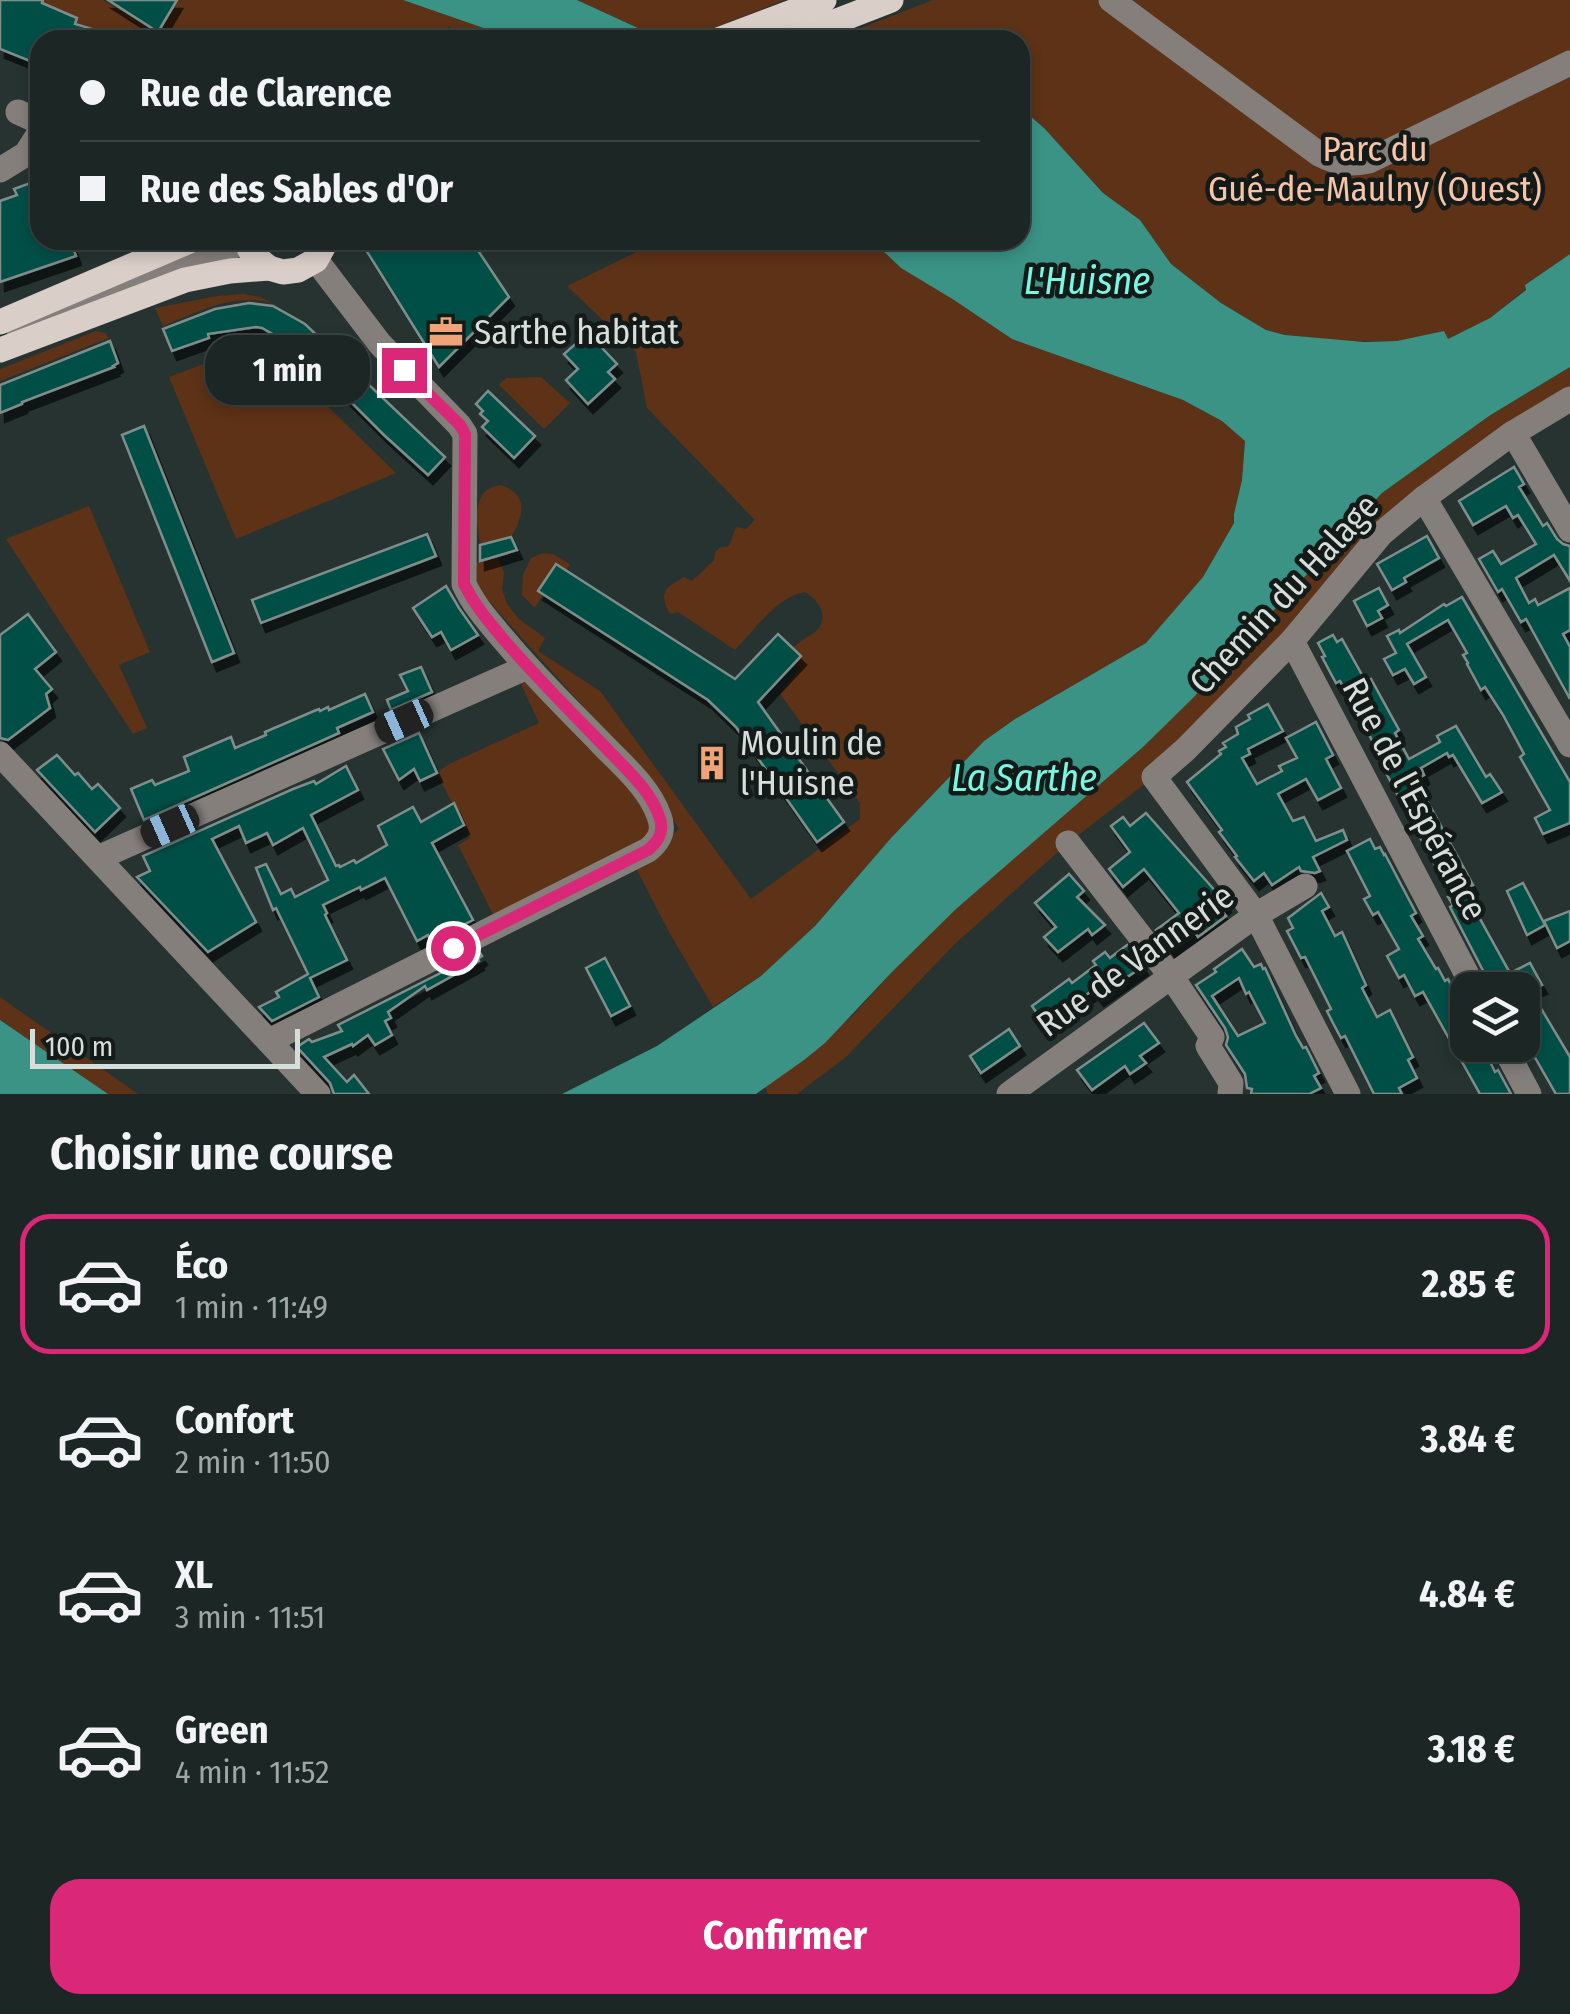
<!DOCTYPE html>
<html lang="fr">
<head>
<meta charset="utf-8">
<style>
	body { margin:0; font-family:"Fira Sans Condensed",sans-serif; background:#293232; color:#f1f3f6; height:100vh; display:flex; flex-direction:column; font-size:38px; white-space:nowrap }
	* { box-sizing:border-box; margin:0 }
	p { font-size:32px; color:#a0a5a7 }
	.icon { flex:none; width:55px; height:55px; fill:none; stroke:currentColor; stroke-width:2; stroke-linecap:round; stroke-linejoin:round }
	.map { position:relative; height:1094px; overflow:hidden }
	.sheet { display:flex; flex-direction:column; background:#1c2625; flex:1 }
	.sheet>* { flex:none }
	.hud { position:absolute; left:30px; top:30px; width:1000px; height:220px; border-radius:30px; box-shadow:0 5px 15px #0003,0 0 0 2px #3a4342; display:grid; align-content:center; height:220px; padding:0 50px; background:#1c2625 }
	.fabs { position:absolute; left:1450px; top:972px; display:grid; gap:20px }
	.fabs a { display:grid; place-items:center; width:90px; height:90px; border-radius:20px; background:#1c2625; box-shadow:0 5px 15px #0003,0 0 0 2px #3a4342; font-size:50px }
	.scale { position:absolute; left:30px; bottom:25px; width:270px; box-sizing:border-box; padding-left:10px; border:5px solid #d6dedc; border-top:0; font-size:28px; line-height:35px; white-space:nowrap; color:#d6dedc; -webkit-text-stroke:8px #141a18; paint-order:stroke }
	.end { position:absolute; width:45px; height:45px; margin:-22px; border:12px solid #db2777; background:#fff; box-shadow:0 0 0 5px #fff }
	.from { border-radius:50% }
	.bubble { position:absolute; height:70px; border-radius:30px; background:#1c2625; box-shadow:0 5px 15px #0003,0 0 0 2px #3a4342; font-size:32px; font-weight:700; line-height:70px; text-align:center }
	.car { position:absolute; width:30px; height:60px; margin:-30px -15px; border-radius:12px; box-shadow:0 0 8px 2px #0007; background:linear-gradient(#222 24%,#8ab4d8 0 40%,#222 0 76%,#8ab4d8 0 86%,#222 0) }
	.hud b { display:flex; align-items:center; gap:35px; height:95px; font-size:38px }
	.hud b+b { border-top:2px solid #3a4342 }
	.hud i { width:25px; height:25px; background:#f1f3f6 }
	ul { padding:0; list-style:none }
	li { display:flex; align-items:center; gap:30px; height:140px; margin:0 20px 15px; padding:0 30px; border:5px solid transparent; border-radius:30px }
	li div { flex:1 }
	li b { display:block; font-size:38px }
	li em { font-style:normal; font-weight:700 }
	li.on { border-color:#db2777 }
	li>.icon { width:90px; height:90px; stroke-width:1.5 }
	h2 { padding:0 50px; font-size:45px; line-height:120px }
	.action { display:flex; gap:20px; margin-top:auto; padding:20px 50px }
	.action a { flex:1; height:115px; border-radius:30px; background:#db2777; color:#fff; font-size:40px; font-weight:700; line-height:115px; text-align:center }
	.map>svg:first-child { display:block }
</style>
</head>
<body>
<div class="map">
<svg width="1570" height="1094" viewBox="0 0 1570 1094">
	<defs>
		<filter id="shadow"><feDropShadow dx="5" dy="9" stdDeviation="0" flood-color="#0009"/></filter>
	</defs>
	<rect width="100%" height="100%" fill="#263331"/>
	<g fill="#5d3217">
		<path d="M 36,0 L 103,0 L 116,8 L 119,4 L 135,9 L 131,16 L 150,29 L 144,40 L 100,40 L 73,31 L 77,18 L 61,11 L 54,24 Z"/>
		<path d="M 177,0 L 403,0 L 495,32 L 507,40 L 468,40 L 472,35 L 448,27 L 437,40 L 154,40 Z"/>
		<path d="M 577,0 L 785,0 L 682,40 L 664,40 Z"/>
		<path d="M 933,0 L 1570,0 L 1570,254 L 1525,285 L 1526,289 L 1490,318 L 1448,339 L 1419,337 L 1397,341 L 1341,341 L 1285,335 L 1266,330 L 1221,303 L 1171,264 L 1140,220 L 1103,193 L 1045,129 L 1020,107 L 1020,40 L 830,40 Z"/>
		<path d="M 661,240 L 862,240 L 879,247 L 901,268 L 954,300 L 1012,339 L 1183,400 L 1222,421 L 1245,441 L 1242,480 L 1234,514 L 1234,523 L 1203,577 L 1146,643 L 1015,719 L 984,741 L 891,838 L 811,930 L 761,976 L 713,1007 L 669,932 L 637,870 L 637,865 L 679,829 L 641,771 L 477,588 L 475,563 L 497,557 L 504,573 L 502,589 L 507,604 L 519,619 L 545,638 L 538,651 L 600,691 L 751,899 L 860,819 L 860,803 L 780,694 L 800,668 L 795,663 L 801,655 L 793,648 C 800,641 806,638 814,633 C 831,619 820,601 805,592 C 776,597 755,630 735,650 L 678,612 L 670,614 C 658,593 665,587 684,577 L 692,581 L 714,560 L 715,552 L 721,547 L 727,547 C 733,542 731,534 737,527 L 746,529 L 755,520 L 647,408 L 636,352 L 567,286 Z"/>
		<path d="M 243,294 L 260,297 L 274,304 C 236,291 198,312 163,326 L 155,308 L 217,296 Z"/>
		<path d="M 96,331 L 105,333 L 109,338 L 0,381 L 0,369 Z"/>
		<path d="M 246,348 L 279,359 L 396,473 L 236,539 L 169,377 Z"/>
		<path d="M 1570,367 L 1570,399 L 1424,498 L 1154,777 L 1068,843 L 956,943 L 846,1057 L 797,1094 L 768,1094 L 765,1087 L 852,1016 L 891,973 L 955,909 L 1143,747 L 1219,671 L 1382,493 L 1489,416 Z"/>
		<path d="M 541,377 L 570,403 L 544,429 L 499,385 L 506,378 Z"/>
		<path d="M 500,485 C 529,493 524,516 511,537 L 481,545 C 476,525 470,489 500,485 Z"/>
		<path d="M 89,506 L 150,652 L 119,665 L 147,728 L 133,734 L 6,539 Z"/>
		<path d="M 543,553 L 553,554 L 570,564 L 566,571 L 555,564 L 538,590 L 543,594 L 535,608 L 522,595 L 523,575 L 531,558 Z"/>
		<path d="M 522,680 L 525,680 L 630,781 L 655,819 L 648,840 L 497,922 L 458,845 L 470,838 L 437,773 L 449,764 L 539,723 L 521,684 Z"/>
		<path d="M 0,997 L 138,1094 L 108,1094 L 0,1020 Z"/>
	</g>
	<g fill="#3a9385">
		<path d="M 403,0 L 577,0 L 664,40 L 507,40 L 495,32 Z"/>
		<path d="M 1020,107 L 1045,129 L 1103,193 L 1140,220 L 1171,264 L 1221,303 L 1266,330 L 1285,335 L 1364,342 L 1397,341 L 1444,331 L 1448,339 L 1490,318 L 1526,290 L 1525,285 L 1570,254 L 1570,367 L 1489,416 L 1382,493 L 1193,698 L 1143,747 L 956,909 L 891,973 L 825,1043 L 804,1060 L 756,1094 L 562,1094 L 657,1046 L 761,976 L 815,926 L 891,838 L 984,741 L 1015,719 L 1146,643 L 1203,577 L 1234,523 L 1234,514 L 1242,480 L 1245,441 L 1222,421 L 1183,400 L 1012,339 L 954,300 L 901,268 L 879,247 L 862,240 L 1020,240 Z"/>
		<path d="M 0,1020 L 108,1094 L 0,1094 Z"/>
	</g>
	<g fill="#005047" stroke="#7f8e8b" stroke-width="2.5" fill-rule="evenodd" filter="url(#shadow)">
		<path d="M 0,0 L 43,0 L 42,3 L 77,18 L 75,24 L 116,36 L 115,40 L 40,40 L 40,65 L 0,49 Z"/>
		<path d="M 108,0 L 177,0 L 158,32 Z"/>
		<path d="M 33,182 L 35,188 L 40,186 L 40,240 L 70,240 L 76,256 L 0,282 L 0,201 L 17,195 L 14,189 Z"/>
		<path d="M 383,240 L 471,240 L 509,297 L 439,367 L 366,250 Z"/>
		<path d="M 249,303 L 273,306 L 305,324 L 445,457 L 428,475 L 384,435 L 315,366 L 288,343 L 262,328 L 256,327 L 208,334 L 209,338 L 172,351 L 163,329 L 215,309 Z"/>
		<path d="M 588,333 L 617,364 L 608,372 L 615,379 L 588,404 L 566,380 L 578,369 L 564,354 Z"/>
		<path d="M 110,341 L 118,363 L 113,366 L 114,367 L 22,402 L 22,404 L 0,413 L 0,385 Z"/>
		<path d="M 488,391 L 535,436 L 514,458 L 482,427 L 488,421 L 480,414 L 483,411 L 476,404 Z"/>
		<path d="M 144,426 L 234,653 L 212,662 L 122,435 Z"/>
		<path d="M 1514,467 L 1524,484 L 1519,487 L 1543,526 L 1547,523 L 1557,539 L 1563,544 L 1570,546 L 1570,581 L 1554,555 L 1516,578 L 1529,603 L 1535,599 L 1538,605 L 1570,588 L 1570,630 L 1563,634 L 1570,647 L 1570,699 L 1526,619 L 1521,622 L 1502,589 L 1498,592 L 1479,559 L 1493,551 L 1501,564 L 1536,544 L 1518,515 L 1513,518 L 1506,506 L 1473,525 L 1459,501 Z"/>
		<path d="M 427,534 L 436,556 L 261,623 L 252,600 Z"/>
		<path d="M 1427,536 L 1439,558 L 1404,578 L 1406,582 L 1392,590 L 1377,564 Z"/>
		<path d="M 511,537 L 517,550 L 480,561 L 480,545 Z"/>
		<path d="M 556,564 L 735,679 L 778,634 L 801,656 L 758,702 L 844,822 L 817,842 L 736,727 L 708,700 L 538,591 Z"/>
		<path d="M 446,586 L 459,608 L 478,635 L 451,650 L 441,632 L 432,637 L 413,608 Z"/>
		<path d="M 1379,588 L 1388,605 L 1378,611 L 1382,618 L 1367,626 L 1354,601 Z"/>
		<path d="M 1462,597 L 1570,782 L 1570,823 L 1543,834 L 1535,818 L 1550,810 L 1520,757 L 1524,754 L 1503,715 L 1485,687 L 1481,690 L 1467,664 L 1468,663 L 1463,655 L 1467,653 L 1448,620 L 1407,644 L 1426,677 L 1414,684 L 1405,669 L 1393,675 L 1384,659 L 1396,653 L 1387,636 L 1399,630 L 1400,633 L 1444,604 L 1446,606 Z"/>
		<path d="M 28,614 L 56,652 L 35,669 L 52,689 L 46,694 L 50,708 L 8,740 L 0,738 L 0,635 Z"/>
		<path d="M 1333,635 L 1337,642 L 1342,639 L 1366,682 L 1371,679 L 1399,730 L 1395,733 L 1409,759 L 1440,742 L 1437,736 L 1456,726 L 1486,777 L 1490,774 L 1502,792 L 1482,803 L 1453,755 L 1449,757 L 1447,753 L 1421,768 L 1424,775 L 1416,780 L 1473,885 L 1467,887 L 1478,906 L 1474,908 L 1510,973 L 1530,963 L 1542,985 L 1530,990 L 1570,1057 L 1570,1094 L 1556,1094 L 1522,1035 L 1522,990 L 1499,990 L 1494,981 L 1490,984 L 1450,907 L 1453,905 L 1448,897 L 1451,896 L 1385,771 L 1388,770 L 1340,681 L 1336,683 L 1322,657 L 1325,656 L 1318,643 Z"/>
		<path d="M 421,667 L 432,692 L 391,710 L 387,700 L 408,691 L 400,675 Z"/>
		<path d="M 365,694 L 373,712 L 337,728 L 339,733 L 144,820 L 131,789 L 152,780 L 155,785 L 189,771 L 184,757 L 231,737 L 235,748 L 266,735 L 265,732 L 314,711 L 319,709 L 320,711 L 328,707 L 329,710 Z"/>
		<path d="M 1268,704 L 1283,731 L 1248,749 L 1250,754 L 1242,758 L 1257,784 L 1282,771 L 1279,766 L 1297,758 L 1286,738 L 1316,722 L 1333,755 L 1326,759 L 1341,788 L 1318,800 L 1306,779 L 1278,794 L 1293,821 L 1304,817 L 1316,841 L 1343,830 L 1347,840 L 1313,857 L 1320,871 L 1315,873 L 1301,871 L 1299,867 L 1272,885 L 1264,873 L 1254,881 L 1235,857 L 1237,856 L 1219,832 L 1222,830 L 1187,782 L 1221,754 L 1219,751 L 1226,747 L 1223,743 L 1238,734 L 1236,727 L 1250,719 L 1248,715 Z"/>
		<path d="M 419,733 L 437,773 L 420,781 L 414,769 L 399,780 L 383,749 Z"/>
		<path d="M 57,755 L 75,775 L 78,773 L 92,789 L 98,784 L 120,808 L 95,832 L 37,770 Z"/>
		<path d="M 346,766 L 358,790 L 311,815 L 336,866 L 339,865 L 340,867 L 354,860 L 356,863 L 387,845 L 378,826 L 413,807 L 421,822 L 454,803 L 464,825 L 432,843 L 473,920 L 431,941 L 428,935 L 417,941 L 385,878 L 361,890 L 360,887 L 323,905 L 327,913 L 325,915 L 347,960 L 310,978 L 319,997 L 272,1021 L 259,1007 L 279,997 L 276,992 L 308,974 L 276,908 L 273,910 L 256,868 L 266,864 L 281,894 L 291,889 L 295,897 L 328,880 L 303,828 L 273,845 L 267,833 L 246,843 L 239,826 L 212,839 L 256,922 L 208,952 L 137,877 L 150,871 L 143,856 L 293,789 L 314,781 L 316,784 Z"/>
		<path d="M 1146,813 L 1226,903 L 1220,908 L 1226,916 L 1198,937 L 1194,931 L 1171,949 L 1156,930 L 1179,913 L 1144,869 L 1123,887 L 1109,869 L 1130,852 L 1111,826 L 1123,817 L 1130,826 Z"/>
		<path d="M 1370,839 L 1375,849 L 1380,847 L 1384,855 L 1385,854 L 1416,913 L 1411,916 L 1423,936 L 1418,939 L 1436,969 L 1438,968 L 1445,981 L 1448,979 L 1468,1018 L 1468,1045 L 1482,1045 L 1495,1072 L 1498,1070 L 1511,1094 L 1480,1094 L 1423,992 L 1415,996 L 1404,975 L 1399,978 L 1387,956 L 1399,949 L 1378,912 L 1373,915 L 1364,899 L 1370,896 L 1347,851 Z"/>
		<path d="M 1069,874 L 1084,891 L 1077,897 L 1105,925 L 1092,935 L 1088,929 L 1058,952 L 1044,937 L 1056,927 L 1035,903 Z"/>
		<path d="M 1523,883 L 1545,925 L 1527,935 L 1507,891 Z"/>
		<path d="M 1321,893 L 1329,907 L 1322,911 L 1335,936 L 1342,932 L 1366,985 L 1362,988 L 1377,1017 L 1390,1010 L 1413,1057 L 1408,1060 L 1417,1078 L 1399,1088 L 1402,1094 L 1374,1094 L 1345,1036 L 1341,1038 L 1333,1023 L 1327,1011 L 1331,1009 L 1305,957 L 1301,958 L 1287,931 L 1293,928 L 1288,918 Z"/>
		<path d="M 1570,911 L 1570,941 L 1557,948 L 1544,921 Z"/>
		<path d="M 1127,945 L 1143,966 L 1099,997 L 1093,990 L 1045,1025 L 1032,1006 L 1069,979 L 1072,983 L 1096,965 L 1093,961 L 1105,952 L 1110,958 Z"/>
		<path d="M 1242,949 L 1254,967 L 1261,964 L 1263,969 L 1265,968 L 1296,1036 L 1303,1048 L 1306,1047 L 1319,1073 L 1314,1076 L 1321,1088 L 1309,1094 L 1251,1094 L 1252,1089 L 1247,1088 L 1245,1074 L 1226,1045 L 1228,1037 L 1225,1028 L 1196,985 L 1216,972 L 1214,969 ZM 1239,978 L 1246,994 L 1249,992 L 1265,1023 L 1238,1036 L 1212,996 Z"/>
		<path d="M 480,953 L 482,956 L 478,959 L 479,961 L 427,990 L 425,986 L 388,1012 L 391,1018 L 385,1021 L 392,1035 L 375,1045 L 368,1035 L 353,1046 L 352,1044 L 324,1057 L 347,1082 L 354,1075 L 369,1094 L 334,1094 L 330,1083 L 297,1047 L 309,1039 L 312,1042 L 342,1031 L 338,1025 Z"/>
		<path d="M 605,958 L 630,1006 L 611,1016 L 586,968 Z"/>
		<path d="M 1144,1023 L 1159,1043 L 1140,1056 L 1146,1063 L 1130,1074 L 1125,1066 L 1092,1090 L 1077,1070 Z"/>
		<path d="M 1009,1029 L 1020,1046 L 981,1073 L 970,1056 Z"/>
	</g>
	<g fill="none" stroke-linecap="round" stroke-linejoin="round">
		<g stroke="#857f7c" stroke-width="25">
			<path d="M 1111,0 L 1319,154 C 1337,163 1349,165 1369,161 L 1570,63"/>
			<path d="M 754,40 L 812,18"/>
			<path d="M 18,112 L 40,122"/>
			<path d="M 0,170 L 26,154 L 40,132"/>
			<path d="M 19,330 L 248,240"/>
			<path d="M 1513,433 L 1570,530"/>
			<path d="M 1424,498 L 1570,745"/>
			<path d="M 1292,641 L 1475,990"/>
			<path d="M 0,754 L 318,1094"/>
			<path d="M 1068,843 L 1171,976 L 1212,1037 L 1208,1046 L 1231,1083 L 1230,1094"/>
			<path d="M 98,858 L 527,667"/>
			<path d="M 269,1041 L 648,850 C 659,841 665,831 659,816 C 649,787 622,765 601,743 C 569,710 535,677 505,641 C 489,622 474,606 464,584 L 465,434 L 459,425 L 380,344 L 316,260"/>
			<path d="M 1503,1045 L 1529,1094"/>
			<path d="M 1009,1094 L 1256,915 L 1305,886"/>
			<path d="M 1348,1094 L 1256,915 L 1154,777 L 1185,750 L 1292,641 L 1381,534 L 1424,498 L 1510,435 L 1570,399"/>
		</g>
		<g stroke="#dacec8" stroke-width="25">
			<path d="M 718,40 L 824,0"/>
			<path d="M 788,40 L 891,0"/>
			<path d="M 245,240 L 252,254 L 269,268"/>
			<path d="M 0,322 L 192,240"/>
			<path d="M 0,350 L 185,280 L 230,271 L 269,268 L 283,272 L 298,270 L 316,260 L 327,240"/>
		</g>
	</g>
	<g fill="none" stroke-linecap="round" stroke-linejoin="round">
		<path stroke="#db2777" stroke-width="12" d="M 404,370 L 460,425 L 465,434 L 464,584 C 475,606 489,622 505,641 C 537,678 572,713 607,749 C 626,769 650,790 659,816 C 665,831 659,841 648,850 L 453,948"/>
	</g>
	<defs>
		<g id="office-bare" transform="scale(2.7)"><path d="M-6-3h4V-5.5h4V-3h4V5H-6ZM-1-4.5V-3h2v-1.5ZM-6 0V1H6V0Z" fill="#efa377" stroke="#141a18" stroke-width="2.5" paint-order="stroke"/></g>
		<g id="building-bare" transform="scale(2.7)"><path d="M-4-6H4V6H1V3H-1V6H-4ZM-2.5-4.3h1.7v1.8h-1.7ZM.8-4.3h1.7v1.8H.8ZM-2.5-1h1.7V.8h-1.7ZM.8-1h1.7V.8H.8Z" fill="#efa377" stroke="#141a18" stroke-width="2.5" paint-order="stroke"/></g>
	</defs>
	<g fill-rule="evenodd">
		<use href="#office-bare" x="446" y="332"/>
		<use href="#building-bare" x="712" y="763"/>
	</g>
	<g text-anchor="middle" dominant-baseline="central" stroke-width="9" stroke-linejoin="round" paint-order="stroke">
		<g font-size="35" fill="#f7c4a8" stroke="#141a18">
			<text x="1375" y="149">Parc du<tspan x="1375" dy="40">Gué-de-Maulny (Ouest)</tspan></text>
		</g>
		<g font-size="35" fill="#d6dedc" stroke="#141a18" text-anchor="start">
			<text x="474" y="332">Sarthe habitat</text>
			<text x="740" y="743">Moulin de<tspan x="740" dy="40">l'Huisne</tspan></text>
		</g>
		<g font-size="35" fill="#d6dedc" stroke="#141a18">
			<text transform="translate(1284 594) rotate(-47)">Chemin du Halage</text>
			<text transform="translate(1415 799) rotate(62)">Rue de l'Espérance</text>
			<text transform="translate(1135 960) rotate(-36)">Rue de Vannerie</text>
		</g>
		<g font-size="38" font-style="italic" fill="#79f7e3" stroke="#141a18">
			<text x="1087" y="281">L'Huisne</text>
			<text x="1024" y="778">La Sarthe</text>
		</g>
	</g>
</svg>
<div class="fabs">
<a><svg class="icon" aria-label="layers" viewBox="0 0 24 24"><path d="M12 4l9 5-9 5-9-5zM3 14l9 5 9-5"/></svg></a>
</div>
<div class="scale">100 m</div>
<i class="end from" style="left:453px;top:948px"></i>
<i class="end" style="left:404px;top:370px"></i>
<div class="bubble" style="left:205px;top:335px;width:165px">1 min</div>
<i class="car" style="left:404px;top:721px;rotate:246deg"></i>
<i class="car" style="left:170px;top:826px;rotate:246deg"></i>
<div class="hud">
<b><i class="from"></i>Rue de Clarence</b>
<b><i></i>Rue des Sables d'Or</b>
</div>
</div>
<section class="sheet">
<h2>Choisir une course</h2>
<ul>
<li class="on"><svg class="icon" aria-label="car" viewBox="0 0 24 24"><path d="M5 17H2v-5l4-1 3-4h7l3 4 3 1v5h-3M9 17h6M6 11h13"/><circle cx="7" cy="17" r="2"/><circle cx="17" cy="17" r="2"/></svg><div><b>Éco</b><p>1 min · 11:49</p></div><em>2.85 €</em></li>
<li><svg class="icon" aria-label="car" viewBox="0 0 24 24"><path d="M5 17H2v-5l4-1 3-4h7l3 4 3 1v5h-3M9 17h6M6 11h13"/><circle cx="7" cy="17" r="2"/><circle cx="17" cy="17" r="2"/></svg><div><b>Confort</b><p>2 min · 11:50</p></div><em>3.84 €</em></li>
<li><svg class="icon" aria-label="car" viewBox="0 0 24 24"><path d="M5 17H2v-5l4-1 3-4h7l3 4 3 1v5h-3M9 17h6M6 11h13"/><circle cx="7" cy="17" r="2"/><circle cx="17" cy="17" r="2"/></svg><div><b>XL</b><p>3 min · 11:51</p></div><em>4.84 €</em></li>
<li><svg class="icon" aria-label="car" viewBox="0 0 24 24"><path d="M5 17H2v-5l4-1 3-4h7l3 4 3 1v5h-3M9 17h6M6 11h13"/><circle cx="7" cy="17" r="2"/><circle cx="17" cy="17" r="2"/></svg><div><b>Green</b><p>4 min · 11:52</p></div><em>3.18 €</em></li>
</ul>
<div class="action"><a>Confirmer</a></div>
</section>
</body>
</html>
